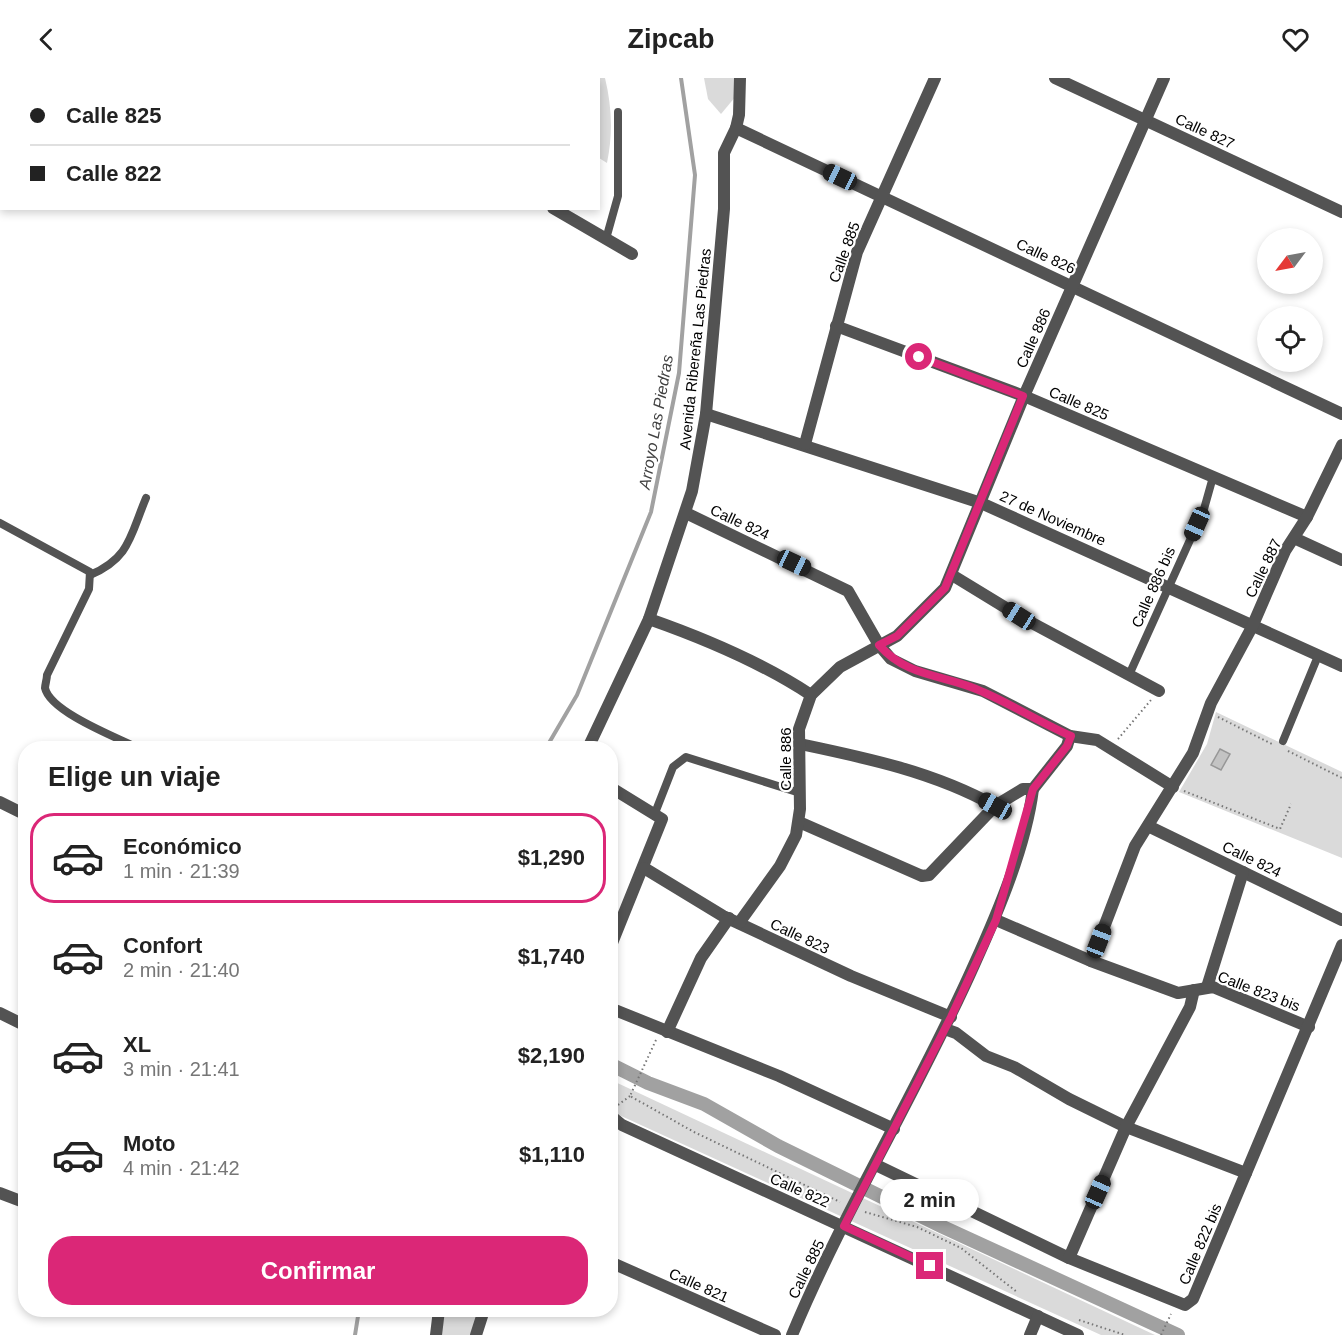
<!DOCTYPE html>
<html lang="es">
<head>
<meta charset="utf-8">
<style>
	body { margin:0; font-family:Helvetica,sans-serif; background:#f6f6f6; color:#222; height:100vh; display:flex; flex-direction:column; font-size:22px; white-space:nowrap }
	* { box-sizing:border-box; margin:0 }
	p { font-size:20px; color:#767676 }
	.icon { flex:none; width:33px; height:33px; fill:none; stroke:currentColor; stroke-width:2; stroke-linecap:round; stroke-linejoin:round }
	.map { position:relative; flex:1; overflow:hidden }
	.sheet { position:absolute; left:18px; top:663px; width:600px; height:576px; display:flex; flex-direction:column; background:#fff; border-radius:24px; box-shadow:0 3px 9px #0003 }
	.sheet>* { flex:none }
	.guide { position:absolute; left:0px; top:0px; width:600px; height:132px; box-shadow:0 3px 9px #0003; display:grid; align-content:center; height:132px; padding:0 30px; background:#fff }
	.needle { width:39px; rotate:238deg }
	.fabs { position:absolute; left:1257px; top:150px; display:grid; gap:12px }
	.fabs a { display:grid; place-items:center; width:66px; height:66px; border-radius:50%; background:#fff; box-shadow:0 3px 9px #0003; font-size:30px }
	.end { position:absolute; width:27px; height:27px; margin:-14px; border:8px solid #db2777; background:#fff; box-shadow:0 0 0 3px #fff }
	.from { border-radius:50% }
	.bubble { position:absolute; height:42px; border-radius:21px; background:#fff; box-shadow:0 3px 9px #0003; font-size:20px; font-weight:600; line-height:42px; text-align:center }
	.car { position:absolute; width:18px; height:36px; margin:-18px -9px; border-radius:8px; box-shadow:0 0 4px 2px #0007; background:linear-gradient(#222 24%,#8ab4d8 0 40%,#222 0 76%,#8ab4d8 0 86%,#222 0) }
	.guide b { display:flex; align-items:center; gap:21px; height:57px; font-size:22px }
	.guide b+b { border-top:2px solid #e0e0e0 }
	.guide i { width:15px; height:15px; background:#222 }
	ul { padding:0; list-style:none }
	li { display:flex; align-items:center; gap:18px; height:90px; margin:0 12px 9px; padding:0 18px; border:3px solid transparent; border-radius:24px }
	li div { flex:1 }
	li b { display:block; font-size:22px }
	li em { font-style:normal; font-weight:600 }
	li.selected { border-color:#db2777 }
	li>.icon { width:54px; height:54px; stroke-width:1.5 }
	h2 { padding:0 30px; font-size:27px; line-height:72px }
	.cta { display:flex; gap:12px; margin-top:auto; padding:12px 30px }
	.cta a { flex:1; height:69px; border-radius:24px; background:#db2777; color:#fff; font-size:24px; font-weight:600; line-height:69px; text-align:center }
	header { display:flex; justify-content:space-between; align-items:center; height:78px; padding:0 30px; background:#fff; font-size:27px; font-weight:600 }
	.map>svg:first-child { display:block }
</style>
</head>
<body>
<header><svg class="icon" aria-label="back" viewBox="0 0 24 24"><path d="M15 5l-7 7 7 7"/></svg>Zipcab<svg class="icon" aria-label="heart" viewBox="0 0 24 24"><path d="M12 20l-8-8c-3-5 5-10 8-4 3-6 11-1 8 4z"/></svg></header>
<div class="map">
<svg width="1342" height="1257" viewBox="0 0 1342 1257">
	<rect width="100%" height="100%" fill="#fff"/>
	<g fill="#dadada">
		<path d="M 457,0 L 605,0 C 612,29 613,56 607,85 L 599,80 L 598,2 Z"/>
		<path d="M 704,0 L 735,0 L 736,18 L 721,36 L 708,21 Z"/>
		<path d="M 1216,634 L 1342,694 L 1342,780 L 1179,714 L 1207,666 Z"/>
		<path d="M 611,1002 L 1155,1257 L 1101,1257 L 619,1037 L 611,1028 Z"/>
		<path d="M 445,1232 L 480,1232 L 473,1257 L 441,1257 Z"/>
	</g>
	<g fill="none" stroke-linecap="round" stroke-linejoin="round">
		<g stroke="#a1a1a1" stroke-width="4">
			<path d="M 546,670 L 577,617 L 651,434 L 679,295 L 695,97 L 681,0"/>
			<path d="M 355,1257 L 359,1232"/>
		</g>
		<path stroke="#a1a1a1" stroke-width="14" d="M 610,986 L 648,1005 L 704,1026 L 778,1068 L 943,1149 L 1178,1257"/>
	</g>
	<path fill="#c3c3c3" stroke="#979797" stroke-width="1.5" d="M 1220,671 L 1230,676 L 1221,692 L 1211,687 Z"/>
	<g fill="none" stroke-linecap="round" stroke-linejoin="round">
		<g stroke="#757575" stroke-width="2" stroke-dasharray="1.5 3" stroke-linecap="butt">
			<path d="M 1218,639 L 1272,666"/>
			<path d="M 1118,661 L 1151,622"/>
			<path d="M 1288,673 L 1342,700"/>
			<path d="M 1184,713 L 1280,751 L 1291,726"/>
			<path d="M 656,962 L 630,1018 L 694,1054 L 840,1124"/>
			<path d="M 618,1027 L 630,1018"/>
			<path d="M 865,1134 L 917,1149 L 961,1170 L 1017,1214"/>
			<path d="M 1079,1242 L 1125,1257"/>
			<path d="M 1161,1257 L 1171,1236"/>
		</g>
		<g stroke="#535353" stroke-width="8">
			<path d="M 606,161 L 618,118 L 618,34"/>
			<path d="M 0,445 L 90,494 L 89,511 L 47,597 C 47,601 45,607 45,610 C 50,634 118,660 138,670"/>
			<path d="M 90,497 C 130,480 130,458 146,420"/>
			<path d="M 1129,597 L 1204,431 L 1213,399"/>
			<path d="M 1283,663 L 1318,578"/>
			<path d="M 655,735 L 673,689 L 686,679 L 800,715"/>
		</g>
		<g stroke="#535353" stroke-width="12">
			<path d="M 329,0 L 331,2"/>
			<path d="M 1055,0 L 1342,134"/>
			<path d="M 736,50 L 1342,336"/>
			<path d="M 553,130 L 632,176"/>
			<path d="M 836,248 L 1024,318 L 1307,439"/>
			<path d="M 706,336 L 981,425 L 1342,588"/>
			<path d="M 805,366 L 857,174 L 935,0"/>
			<path d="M 686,435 L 848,513 L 879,567 L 891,581 L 915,593 L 983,613 L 1070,658 L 1097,662 L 1173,709"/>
			<path d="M 1294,460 L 1342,482"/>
			<path d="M 952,497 L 1019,538 L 1159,613"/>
			<path d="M 649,541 C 706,561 761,584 811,617"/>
			<path d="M 800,666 C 867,680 934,694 995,728"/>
			<path d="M 588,670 L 649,541 L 692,413 L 706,336 L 724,131 L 724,75 L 736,50 L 739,37 L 740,0"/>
			<path d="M 610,709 L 662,741 L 610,870"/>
			<path d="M 0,724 L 26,737"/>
			<path d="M 799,744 L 922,798 L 929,797 L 995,728 L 1023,711 L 1033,711 L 1067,668 L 1070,658"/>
			<path d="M 1148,748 L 1342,842"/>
			<path d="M 644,790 L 723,838 L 851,898 L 951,939"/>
			<path d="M 996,842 L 1091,883 L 1178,915 L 1213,909 L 1309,949"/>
			<path d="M 739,845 L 780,788 L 796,757 L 800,731 L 799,651 L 811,617 L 840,589 L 897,558 L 945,510 L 1024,318 L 1164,0"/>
			<path d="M 1091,883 L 1135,768 L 1193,675 L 1211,625 L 1252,549 L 1285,473 L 1307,439 L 1342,367"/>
			<path d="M 1207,909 L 1243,794"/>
			<path d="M 610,930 L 779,998 L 894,1051"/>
			<path d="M 0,935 L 26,948"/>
			<path d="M 945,951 L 956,955 L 986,978 L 1014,989 L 1069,1021 L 1126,1049 L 1246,1095"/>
			<path d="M 667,954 L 701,880 L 729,840"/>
			<path d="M 610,1037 L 622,1047 L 1078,1257"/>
			<path d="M 876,1087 L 1069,1180 L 1185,1227 L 1193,1221 L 1342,867"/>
			<path d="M 0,1115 L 26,1125"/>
			<path d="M 1069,1180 L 1126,1049 L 1190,929 L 1194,912"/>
			<path d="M 610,1184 L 775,1257"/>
			<path d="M 436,1257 L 439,1232"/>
			<path d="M 476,1257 L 484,1232"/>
			<path d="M 792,1257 C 845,1130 918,1013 974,887 C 998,834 1026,768 1033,711"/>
			<path d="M 1030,1257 L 1038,1238"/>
		</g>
	</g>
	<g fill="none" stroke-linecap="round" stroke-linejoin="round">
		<path stroke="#db2777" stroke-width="8" d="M 919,279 L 1023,318 L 945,510 L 897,558 L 879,567 C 909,601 946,596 983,614 C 1013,627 1041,645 1071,658 L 1067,668 L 1033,711 L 996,842 L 951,939 L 844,1148 L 930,1188"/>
	</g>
	<g text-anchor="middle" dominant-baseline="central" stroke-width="4.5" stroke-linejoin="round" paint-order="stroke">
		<g font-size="15" fill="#000" stroke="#fff">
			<text transform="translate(1205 53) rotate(25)">Calle 827</text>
			<text transform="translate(844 174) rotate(-70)">Calle 885</text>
			<text transform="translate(1046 178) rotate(25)">Calle 826</text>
			<text transform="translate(1033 260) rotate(-66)">Calle 886</text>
			<text transform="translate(695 271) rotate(-84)">Avenida Ribereña Las Piedras</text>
			<text transform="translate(1079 325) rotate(23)">Calle 825</text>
			<text transform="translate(1053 440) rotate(24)">27 de Noviembre</text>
			<text transform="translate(740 444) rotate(25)">Calle 824</text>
			<text transform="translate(1263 490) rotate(-64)">Calle 887</text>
			<text transform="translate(1153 509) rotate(-66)">Calle 886 bis</text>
			<text transform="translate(785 681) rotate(-90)">Calle 886</text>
			<text transform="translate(1252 781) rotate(26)">Calle 824</text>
			<text transform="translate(800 858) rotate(25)">Calle 823</text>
			<text transform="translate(1259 913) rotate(21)">Calle 823 bis</text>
			<text transform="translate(800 1112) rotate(24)">Calle 822</text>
			<text transform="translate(1200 1166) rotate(-67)">Calle 822 bis</text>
			<text transform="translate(806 1191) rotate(-64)">Calle 885</text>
			<text transform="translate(699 1207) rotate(24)">Calle 821</text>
		</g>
		<g font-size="16" font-style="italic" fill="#424242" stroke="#fff">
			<text transform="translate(656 344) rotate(-80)">Arroyo Las Piedras</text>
		</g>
	</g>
</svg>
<div class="fabs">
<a><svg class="needle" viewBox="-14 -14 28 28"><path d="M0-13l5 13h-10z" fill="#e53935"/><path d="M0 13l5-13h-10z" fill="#767676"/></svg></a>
<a><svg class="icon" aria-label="locate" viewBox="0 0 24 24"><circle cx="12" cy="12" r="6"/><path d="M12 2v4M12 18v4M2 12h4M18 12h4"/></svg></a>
</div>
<i class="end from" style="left:919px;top:279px"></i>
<i class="end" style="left:930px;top:1188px"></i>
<div class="bubble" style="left:880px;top:1101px;width:99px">2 min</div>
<i class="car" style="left:840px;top:99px;rotate:295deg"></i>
<i class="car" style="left:1197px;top:446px;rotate:204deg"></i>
<i class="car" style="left:794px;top:485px;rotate:115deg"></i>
<i class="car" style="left:1019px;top:538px;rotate:302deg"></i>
<i class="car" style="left:995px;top:728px;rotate:299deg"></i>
<i class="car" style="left:1099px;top:863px;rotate:21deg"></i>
<i class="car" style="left:1098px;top:1114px;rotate:24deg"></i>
<div class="guide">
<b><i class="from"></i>Calle 825</b>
<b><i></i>Calle 822</b>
</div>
<section class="sheet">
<h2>Elige un viaje</h2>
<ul>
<li class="selected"><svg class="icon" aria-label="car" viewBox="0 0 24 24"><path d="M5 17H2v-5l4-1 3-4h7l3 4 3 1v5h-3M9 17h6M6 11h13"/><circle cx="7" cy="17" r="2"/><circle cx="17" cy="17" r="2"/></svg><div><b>Económico</b><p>1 min · 21:39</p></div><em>$1,290</em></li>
<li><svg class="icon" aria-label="car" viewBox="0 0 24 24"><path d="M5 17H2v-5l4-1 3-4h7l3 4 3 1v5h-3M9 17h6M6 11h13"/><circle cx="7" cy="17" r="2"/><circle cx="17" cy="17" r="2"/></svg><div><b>Confort</b><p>2 min · 21:40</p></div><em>$1,740</em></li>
<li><svg class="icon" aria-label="car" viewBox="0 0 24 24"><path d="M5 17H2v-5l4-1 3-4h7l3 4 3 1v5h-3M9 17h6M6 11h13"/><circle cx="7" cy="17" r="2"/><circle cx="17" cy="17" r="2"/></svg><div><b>XL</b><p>3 min · 21:41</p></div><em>$2,190</em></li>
<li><svg class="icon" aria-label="car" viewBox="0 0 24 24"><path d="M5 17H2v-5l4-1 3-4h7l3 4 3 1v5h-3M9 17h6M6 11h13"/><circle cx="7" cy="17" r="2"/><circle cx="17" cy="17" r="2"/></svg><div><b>Moto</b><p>4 min · 21:42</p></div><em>$1,110</em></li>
</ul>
<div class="cta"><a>Confirmar</a></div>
</section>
</div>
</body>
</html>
